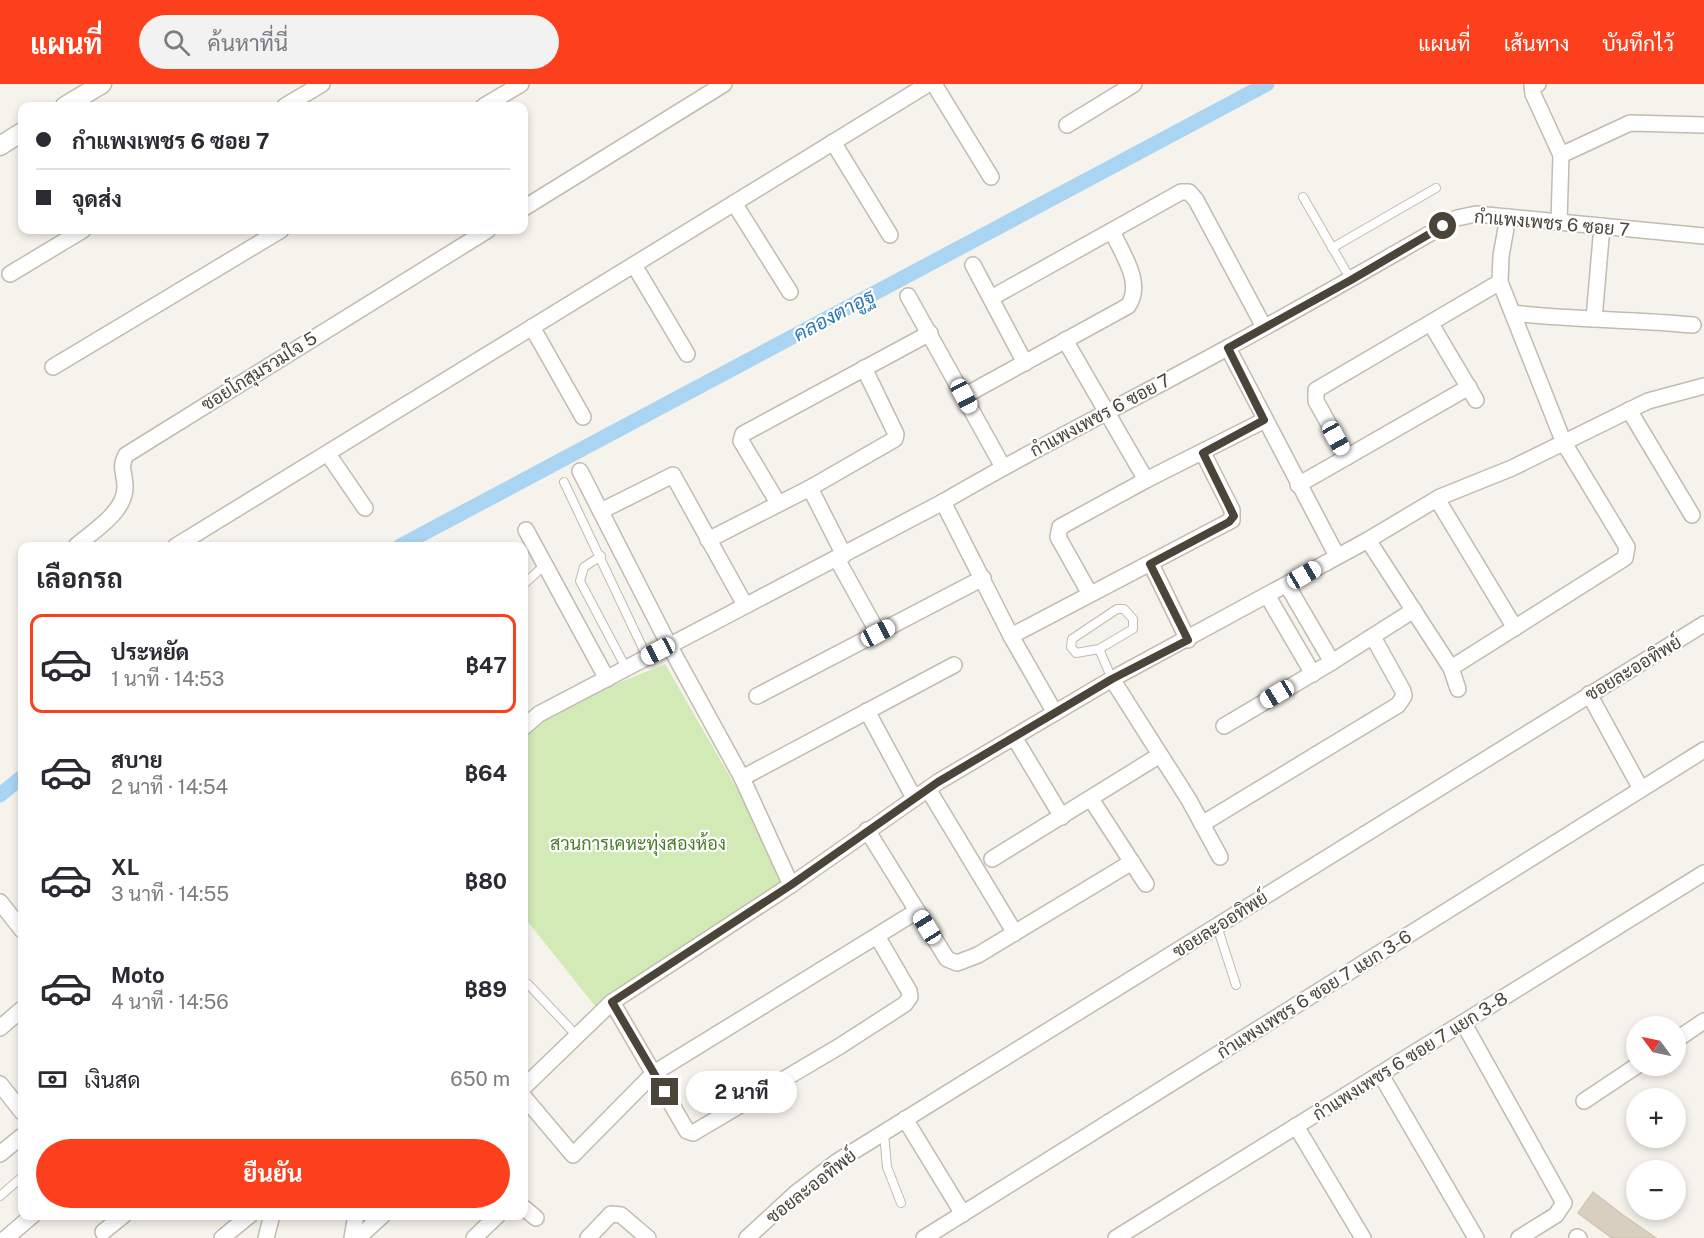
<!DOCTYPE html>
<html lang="th">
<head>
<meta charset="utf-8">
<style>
	body { margin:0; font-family:"Public Sans",Sarabun,sans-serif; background:#f2f2f3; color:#2b2b33; height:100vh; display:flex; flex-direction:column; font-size:22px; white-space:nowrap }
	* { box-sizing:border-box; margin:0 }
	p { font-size:20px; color:#7c7c81 }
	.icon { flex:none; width:33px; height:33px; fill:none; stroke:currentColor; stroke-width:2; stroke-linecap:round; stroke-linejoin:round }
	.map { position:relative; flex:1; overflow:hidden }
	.details { position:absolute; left:18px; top:458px; width:510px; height:678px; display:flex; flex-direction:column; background:#fff; border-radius:12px; box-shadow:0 3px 9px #0003 }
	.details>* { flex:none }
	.hud { position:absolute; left:18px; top:18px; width:510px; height:132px; border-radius:12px; box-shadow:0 3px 9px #0003; display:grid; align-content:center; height:132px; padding:0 18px; background:#fff }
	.needle { width:39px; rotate:303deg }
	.tools { position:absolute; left:1626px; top:932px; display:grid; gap:12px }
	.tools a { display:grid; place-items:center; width:60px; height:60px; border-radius:50%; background:#fff; box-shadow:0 3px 9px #0003; font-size:30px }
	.end { position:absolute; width:27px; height:27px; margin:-14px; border:8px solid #4b4439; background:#fff; box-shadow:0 0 0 3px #fff }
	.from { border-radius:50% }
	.bubble { position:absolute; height:42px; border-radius:21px; background:#fff; box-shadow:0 3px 9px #0003; font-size:20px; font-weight:700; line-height:42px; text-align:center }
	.car { position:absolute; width:18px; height:36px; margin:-18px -9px; border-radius:8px; box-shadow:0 0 4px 2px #0007; background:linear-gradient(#fff 24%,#345 0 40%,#fff 0 76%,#345 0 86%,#fff 0) }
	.hud b { display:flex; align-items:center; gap:21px; height:57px; font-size:22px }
	.hud b+b { border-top:2px solid #e1e1e2 }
	.hud i { width:15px; height:15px; background:#2b2b33 }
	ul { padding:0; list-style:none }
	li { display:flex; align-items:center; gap:18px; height:99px; margin:0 12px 9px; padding:0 6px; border:3px solid transparent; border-radius:12px }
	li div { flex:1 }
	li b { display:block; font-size:22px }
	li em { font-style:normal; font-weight:700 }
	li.current { border-color:#fc3f1d }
	li>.icon { width:54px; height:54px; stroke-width:1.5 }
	h2 { padding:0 18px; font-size:27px; line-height:72px }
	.pay { display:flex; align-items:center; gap:15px; height:66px; padding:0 18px; font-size:22px }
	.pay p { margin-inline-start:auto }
	.action { display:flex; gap:12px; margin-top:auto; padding:12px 18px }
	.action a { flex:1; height:69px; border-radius:36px; background:#fc3f1d; color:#fff; font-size:24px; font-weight:700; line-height:69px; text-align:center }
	header { display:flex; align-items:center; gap:36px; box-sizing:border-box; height:84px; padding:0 30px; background:#fc3f1d; color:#fff }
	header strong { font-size:28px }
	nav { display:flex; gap:33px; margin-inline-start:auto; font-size:21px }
	.search { width:420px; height:54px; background:#f2f2f3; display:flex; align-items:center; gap:15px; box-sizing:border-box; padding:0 21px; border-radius:33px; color:#7c7c81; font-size:22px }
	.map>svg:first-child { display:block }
</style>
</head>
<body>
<header>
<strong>แผนที่</strong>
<div class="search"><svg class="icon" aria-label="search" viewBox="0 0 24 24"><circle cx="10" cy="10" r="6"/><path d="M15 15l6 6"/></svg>ค้นหาที่นี่</div>
<nav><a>แผนที่</a><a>เส้นทาง</a><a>บันทึกไว้</a></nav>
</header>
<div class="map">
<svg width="1704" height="1154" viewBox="0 0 1704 1154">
	<rect width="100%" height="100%" fill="#f6f3ec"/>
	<path fill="#d2eab5" d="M 665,580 L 788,793 L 599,927 L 524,833 L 524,646 L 540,631 Z"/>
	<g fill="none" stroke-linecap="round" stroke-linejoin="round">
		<g stroke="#a9d4f2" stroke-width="15">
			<path d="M 400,462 L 1267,0"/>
			<path d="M 0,711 L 22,693"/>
		</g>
	</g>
	<path fill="#d8cfc1" stroke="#d3c7b4" stroke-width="1.5" d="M 1593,1108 L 1623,1131 L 1656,1154 L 1612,1154 L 1578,1129 Z"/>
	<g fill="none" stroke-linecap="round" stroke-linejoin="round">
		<g stroke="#c2bbae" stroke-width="10">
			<g id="service">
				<path d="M 1303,113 L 1351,196"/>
				<path d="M 1332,164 L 1436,104"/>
				<path d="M 564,398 L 647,573"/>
				<path d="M 601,472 L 584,483 L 580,497 L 626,584"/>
				<path d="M 524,500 L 545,481"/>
				<path d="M 1099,565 L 1133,545 L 1133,535 L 1124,525 L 1117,525 L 1072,555 L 1071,563 L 1076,569 L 1099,565 L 1112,595"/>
				<path d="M 1217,842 L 1236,901"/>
				<path d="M 528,900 L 578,953"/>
				<path d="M 884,1049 L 887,1083 L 901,1119"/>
				<path d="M 0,1112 L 22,1093"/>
			</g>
		</g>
		<g stroke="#c2bbae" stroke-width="18">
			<g id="minor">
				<path d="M 934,0 L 991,93"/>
				<path d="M 1538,0 L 1532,2 L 1533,10 L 1561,71 L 1630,39 L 1704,41"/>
				<path d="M 285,22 L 322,0"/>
				<path d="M 484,22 L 521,0"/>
				<path d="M 1067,41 L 1134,0"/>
				<path d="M 833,58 L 890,151"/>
				<path d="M 734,119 L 790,208"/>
				<path d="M 524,124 L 724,0"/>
				<path d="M 1559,138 L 1561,71"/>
				<path d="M 634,181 L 687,270"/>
				<path d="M 973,181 L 1025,279"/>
				<path d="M 10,190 L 83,146"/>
				<path d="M 908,212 L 1003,383"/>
				<path d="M 991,214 L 1181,108 L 1189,108 L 1196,116 L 1264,243"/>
				<path d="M 1513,229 C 1573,236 1633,235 1693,241"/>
				<path d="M 1594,235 L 1602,142"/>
				<path d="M 1431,240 L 1476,316"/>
				<path d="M 532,243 L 583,333"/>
				<path d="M 1065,256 L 1146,396 L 1265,336"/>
				<path d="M 1228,264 L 1337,472"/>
				<path d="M 53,283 L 281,146"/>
				<path d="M 964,312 L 1128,222 C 1144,199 1122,170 1112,147"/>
				<path d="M 1629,326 L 1692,431"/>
				<path d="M 328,370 L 365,424"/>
				<path d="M 1347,373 L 1316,317 L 1316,306 L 1500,198"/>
				<path d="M 580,387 L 669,561 L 742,694 L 791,801"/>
				<path d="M 1298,401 L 1469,303"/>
				<path d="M 810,404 L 844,471"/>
				<path d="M 1437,415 L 1515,544"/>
				<path d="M 943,418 L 1011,552 L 1055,629"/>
				<path d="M 778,419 L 741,357 L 743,350 L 930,249"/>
				<path d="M 601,427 L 673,391 L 745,521"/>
				<path d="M 526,446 L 607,595"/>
				<path d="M 708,456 L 810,404 L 895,355 L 896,350 L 864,284"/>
				<path d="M 1368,456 L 1451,584 L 1458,605"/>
				<path d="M 76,462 C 93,447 126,428 125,402 C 125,389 119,384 126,371 L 488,146"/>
				<path d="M 176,462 L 928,0"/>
				<path d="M 837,475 L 878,549"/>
				<path d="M 1151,480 L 1188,556"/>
				<path d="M 1287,501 L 1332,578"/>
				<path d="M 1090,510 L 1058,453 L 1060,443 L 1146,396"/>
				<path d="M 1267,511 L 1313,590"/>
				<path d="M 1011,552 L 1232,436 L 1232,426 L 1203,369"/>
				<path d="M 1451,584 L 1625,474 L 1627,463 L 1564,359 L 1500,198 L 1501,172 L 1508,133"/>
				<path d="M 1112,595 L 1189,716 L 1220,773"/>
				<path d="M 1589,610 L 1641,705"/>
				<path d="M 757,612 L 983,494"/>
				<path d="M 867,627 L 914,714"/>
				<path d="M 1224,642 L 1332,578 L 1414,526"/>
				<path d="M 524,643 L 539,630 L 943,418 C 1036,363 1133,316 1227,264 C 1305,222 1380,178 1457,134 L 1476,130 L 1704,152"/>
				<path d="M 1014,653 L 1062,733"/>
				<path d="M 742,694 L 954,581"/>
				<path d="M 928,705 L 1015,849"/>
				<path d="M 1091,715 L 1146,800"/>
				<path d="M 1202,740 L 1398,621 L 1404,612 L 1403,607 L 1373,553"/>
				<path d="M 867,746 L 947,875 L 957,879 L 978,871 L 1132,778"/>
				<path d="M 992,775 L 1160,671"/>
				<path d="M 0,818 L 22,846"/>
				<path d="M 612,918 L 687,1047 L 693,1049 L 840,962 L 905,920 L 910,913 L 909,907 L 877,852"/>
				<path d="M 1464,940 L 1564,1119 L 1556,1131 L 1519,1154"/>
				<path d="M 0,944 L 22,925"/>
				<path d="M 1676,956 L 1704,937"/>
				<path d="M 1381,991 L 1476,1154"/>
				<path d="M 0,1000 L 22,1028"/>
				<path d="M 524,1003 L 612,918 L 791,801 L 938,698 L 1112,595 L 1368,456 L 1440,413 L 1512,384 L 1648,317 L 1704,302"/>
				<path d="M 524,1013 L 573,1071 L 654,989 L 917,827"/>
				<path d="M 1584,1017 L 1638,981"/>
				<path d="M 905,1035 L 963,1130"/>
				<path d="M 1296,1042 L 1363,1154"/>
				<path d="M 0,1070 L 22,1052"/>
				<path d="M 524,1124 L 536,1134"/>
				<path d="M 103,1148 L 124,1131"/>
				<path d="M 1577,1153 L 1579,1154"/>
				<path d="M 6,1154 L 33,1131"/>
				<path d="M 222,1154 L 250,1131"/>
				<path d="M 266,1154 L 272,1131"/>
				<path d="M 352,1154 L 356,1131"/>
				<path d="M 358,1154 L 383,1131"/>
				<path d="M 474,1154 L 498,1131"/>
				<path d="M 588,1154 L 611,1130 L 621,1131 L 648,1154"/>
				<path d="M 747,1154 L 796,1109 L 838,1077 L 1704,540"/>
				<path d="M 924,1154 L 1704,666"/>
				<path d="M 1116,1154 L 1704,789"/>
			</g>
		</g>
		<g stroke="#c2bbae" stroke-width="21">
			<g id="tertiary">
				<path d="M 65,22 L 102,0"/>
				<path d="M 0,62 L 22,48"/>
			</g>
		</g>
		<use href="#service" stroke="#fff" stroke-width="8"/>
		<use href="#minor" stroke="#fff" stroke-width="15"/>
		<use href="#tertiary" stroke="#fff" stroke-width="18"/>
	</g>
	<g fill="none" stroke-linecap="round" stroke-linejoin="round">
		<path stroke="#4b4439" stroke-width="8" d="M 665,1008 L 612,918 L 791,801 L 938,698 L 1112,595 L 1188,556 L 1150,480 L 1229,438 L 1234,432 L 1203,369 L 1264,336 L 1228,264 L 1351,196 L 1443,142"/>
	</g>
	<g text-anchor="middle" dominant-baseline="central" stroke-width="4.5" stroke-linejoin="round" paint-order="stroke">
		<g font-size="18" fill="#4b4439" stroke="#fff">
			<text transform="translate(1552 139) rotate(5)">กำแพงเพชร 6 ซอย 7</text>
			<text transform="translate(259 287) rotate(-32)">ซอยโกสุมรวมใจ 5</text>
			<text transform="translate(1100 331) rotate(-28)">กำแพงเพชร 6 ซอย 7</text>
			<text transform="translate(1633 584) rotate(-31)">ซอยละออทิพย์</text>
			<text transform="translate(1220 840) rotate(-32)">ซอยละออทิพย์</text>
			<text transform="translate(1314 910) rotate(-32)">กำแพงเพชร 6 ซอย 7 แยก 3-6</text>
			<text transform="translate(1410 972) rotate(-32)">กำแพงเพชร 6 ซอย 7 แยก 3-8</text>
			<text transform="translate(811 1102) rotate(-38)">ซอยละออทิพย์</text>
		</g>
		<g font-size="18" fill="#4a7f2a" stroke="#fff">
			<text x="638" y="759">สวนการเคหะทุ่งสองห้อง</text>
		</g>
		<g font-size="20" font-style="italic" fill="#2e7ab2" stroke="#fff">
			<text transform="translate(834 231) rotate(-28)">คลองตาอูฐ</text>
		</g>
	</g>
</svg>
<div class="tools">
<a><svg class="needle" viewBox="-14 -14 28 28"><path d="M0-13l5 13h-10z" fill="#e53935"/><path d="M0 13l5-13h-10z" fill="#7c7c81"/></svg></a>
<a>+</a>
<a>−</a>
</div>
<i class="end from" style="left:1443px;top:142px"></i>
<i class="end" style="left:665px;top:1008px"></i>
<div class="bubble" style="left:686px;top:987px;width:111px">2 นาที</div>
<i class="car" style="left:964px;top:312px;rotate:152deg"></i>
<i class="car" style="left:1336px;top:354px;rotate:151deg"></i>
<i class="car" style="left:1304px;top:491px;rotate:60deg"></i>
<i class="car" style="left:878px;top:549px;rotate:62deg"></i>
<i class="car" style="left:658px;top:567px;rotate:242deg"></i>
<i class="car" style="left:1277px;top:610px;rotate:239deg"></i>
<i class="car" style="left:927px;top:843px;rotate:328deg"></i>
<div class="hud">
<b><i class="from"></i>กำแพงเพชร 6 ซอย 7</b>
<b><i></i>จุดส่ง</b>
</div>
<section class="details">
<h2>เลือกรถ</h2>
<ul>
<li class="current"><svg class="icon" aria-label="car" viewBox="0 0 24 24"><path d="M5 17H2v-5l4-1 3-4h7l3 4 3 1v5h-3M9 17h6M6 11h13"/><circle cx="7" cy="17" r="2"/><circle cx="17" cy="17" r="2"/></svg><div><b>ประหยัด</b><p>1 นาที · 14:53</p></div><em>฿47</em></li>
<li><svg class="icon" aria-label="car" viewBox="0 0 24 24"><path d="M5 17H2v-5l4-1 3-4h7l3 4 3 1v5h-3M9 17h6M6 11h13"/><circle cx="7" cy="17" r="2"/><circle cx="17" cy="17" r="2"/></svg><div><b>สบาย</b><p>2 นาที · 14:54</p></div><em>฿64</em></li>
<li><svg class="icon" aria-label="car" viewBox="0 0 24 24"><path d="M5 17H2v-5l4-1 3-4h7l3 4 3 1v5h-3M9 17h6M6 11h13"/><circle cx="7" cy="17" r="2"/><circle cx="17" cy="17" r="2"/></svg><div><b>XL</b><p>3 นาที · 14:55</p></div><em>฿80</em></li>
<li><svg class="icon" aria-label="car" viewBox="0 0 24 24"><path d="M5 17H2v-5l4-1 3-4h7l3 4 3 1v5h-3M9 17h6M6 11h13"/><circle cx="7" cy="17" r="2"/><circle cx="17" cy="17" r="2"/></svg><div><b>Moto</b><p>4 นาที · 14:56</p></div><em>฿89</em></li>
</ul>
<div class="pay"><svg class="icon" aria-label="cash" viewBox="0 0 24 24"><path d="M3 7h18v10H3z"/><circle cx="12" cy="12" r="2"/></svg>เงินสด<p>650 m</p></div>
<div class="action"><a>ยืนยัน</a></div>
</section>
</div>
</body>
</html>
